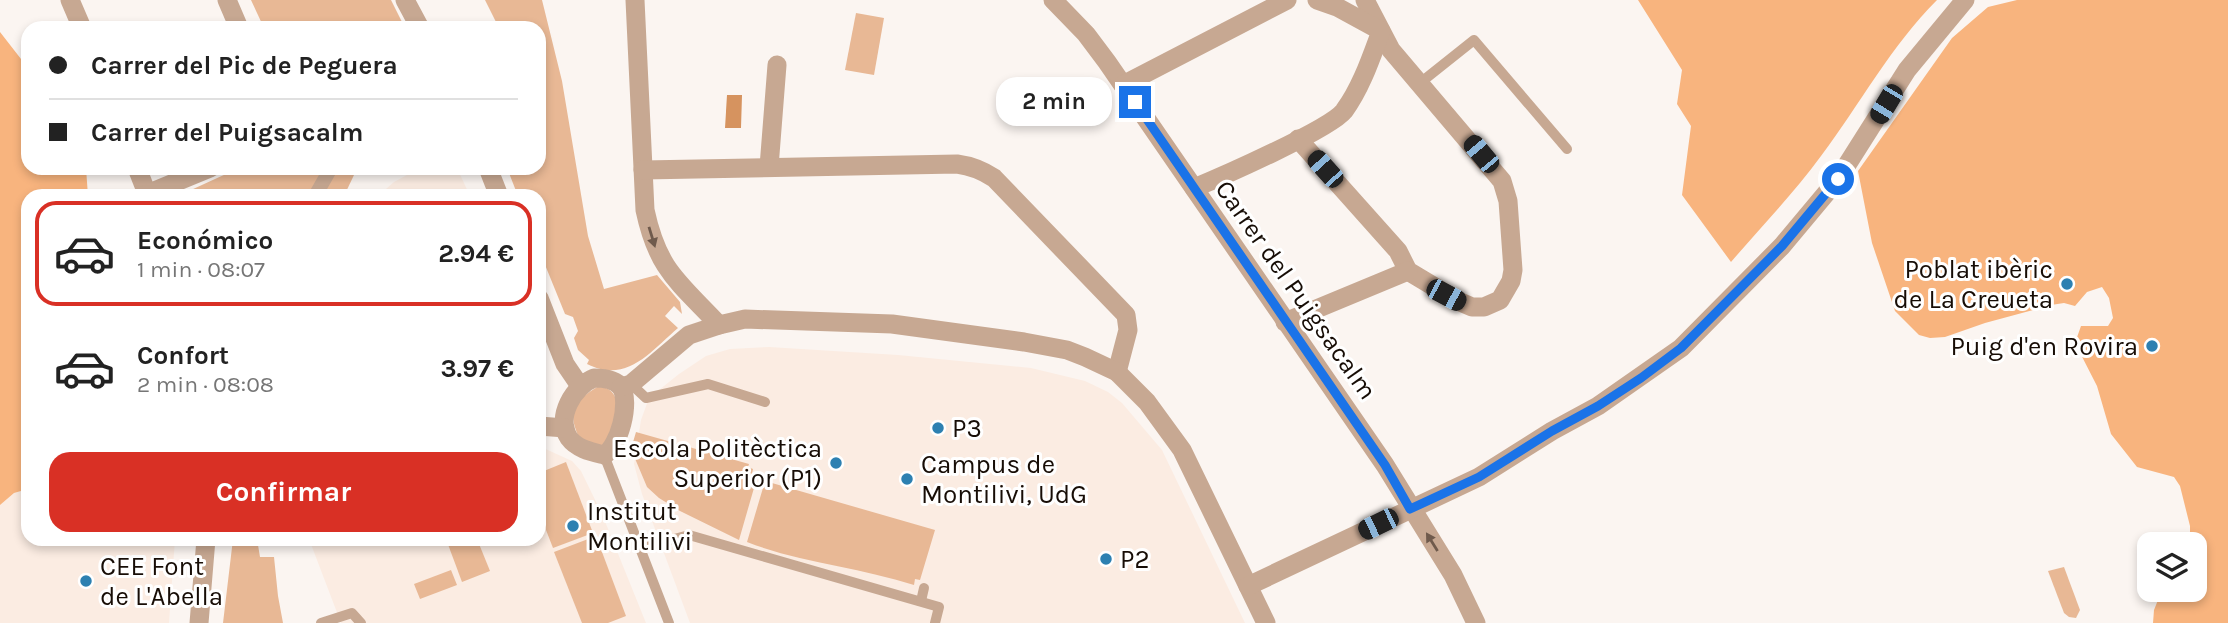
<!DOCTYPE html>
<html lang="es">
<head>
<meta charset="utf-8">
<style>
	body { margin:0; font-family:Karla,sans-serif; background:#f6f6f6; color:#222; height:100vh; display:flex; flex-direction:column; font-size:26px; white-space:nowrap }
	* { box-sizing:border-box; margin:0 }
	p { font-size:23px; color:#767676 }
	.icon { flex:none; width:38px; height:38px; fill:none; stroke:currentColor; stroke-width:2; stroke-linecap:round; stroke-linejoin:round }
	.map { position:relative; flex:1; overflow:hidden }
	.panel { position:absolute; left:21px; top:189px; width:525px; height:357px; display:flex; flex-direction:column; background:#fff; border-radius:21px; box-shadow:0 4px 10px #0003 }
	.panel>* { flex:none }
	.top-card { position:absolute; left:21px; top:21px; width:525px; height:154px; border-radius:21px; box-shadow:0 4px 10px #0003; display:grid; align-content:center; height:154px; padding:0 28px; background:#fff }
	.controls { position:absolute; left:2137px; top:532px; display:grid; gap:14px }
	.controls a { display:grid; place-items:center; width:70px; height:70px; border-radius:14px; background:#fff; box-shadow:0 4px 10px #0003; font-size:35px }
	.end { position:absolute; width:32px; height:32px; margin:-16px; border:9px solid #1a73e8; background:#fff; box-shadow:0 0 0 4px #fff }
	.from { border-radius:50% }
	.bubble { position:absolute; height:49px; border-radius:21px; background:#fff; box-shadow:0 4px 10px #0003; font-size:23px; font-weight:700; line-height:49px; text-align:center }
	.car { position:absolute; width:21px; height:42px; margin:-21px -10px; border-radius:9px; box-shadow:0 0 5px 2px #0007; background:linear-gradient(#222 24%,#8ab4d8 0 40%,#222 0 76%,#8ab4d8 0 86%,#222 0) }
	.top-card b { display:flex; align-items:center; gap:24px; height:66px; font-size:26px }
	.top-card b+b { border-top:2px solid #e0e0e0 }
	.top-card i { width:18px; height:18px; background:#222 }
	ul { padding:12px 0 0; list-style:none }
	li { display:flex; align-items:center; gap:21px; height:105px; margin:0 14px 10px; padding:0 14px; border:4px solid transparent; border-radius:21px }
	li div { flex:1 }
	li b { display:block; font-size:26px }
	li em { font-style:normal; font-weight:700 }
	li.active { border-color:#d93025 }
	li>.icon { width:63px; height:63px; stroke-width:1.5 }
	.action { display:flex; gap:14px; margin-top:auto; padding:14px 28px }
	.action a { flex:1; height:80px; border-radius:21px; background:#d93025; color:#fff; font-size:28px; font-weight:700; line-height:80px; text-align:center }
	.map>svg:first-child { display:block }
</style>
</head>
<body>
<div class="map">
<svg width="2228" height="623" viewBox="0 0 2228 623">
	<rect width="100%" height="100%" fill="#fbf5f1"/>
	<g fill="#fbece2">
		<path d="M 457,168 L 470,196 L 378,196 L 394,182 L 407,175 L 441,170 L 447,172 Z"/>
		<path d="M 769,347 L 898,355 L 1031,368 L 1085,381 L 1108,392 L 1122,403 L 1162,450 L 1245,623 L 690,623 L 642,494 L 634,464 L 641,420 L 649,398 L 679,374 L 706,356 L 730,349 Z"/>
		<path d="M 539,446 L 572,461 L 581,471 L 602,514 L 646,623 L 341,623 L 309,539 L 539,539 Z"/>
		<path d="M 28,489 L 28,539 L 175,539 L 169,623 L 0,623 L 0,505 L 14,493 Z"/>
	</g>
	<g fill="#e8b895">
		<path d="M 251,0 L 391,0 L 405,28 L 264,28 Z"/>
		<path d="M 485,0 L 542,0 L 562,81 L 588,236 L 604,289 L 657,275 L 680,302 L 682,314 L 674,306 L 665,316 L 678,328 C 650,352 627,384 587,364 L 589,360 L 578,350 L 574,338 L 578,331 L 573,317 L 565,314 L 539,250 L 539,196 L 518,196 L 507,168 L 539,168 L 539,28 L 499,28 Z"/>
		<path d="M 856,13 L 884,18 L 874,75 L 845,70 Z"/>
		<path d="M 239,168 L 320,168 L 354,175 L 344,196 L 187,196 L 191,190 Z"/>
		<path d="M 599,386 C 630,391 612,427 607,448 L 581,441 C 566,413 573,401 599,386 Z"/>
		<path d="M 636,432 L 749,464 L 748,467 L 753,469 L 751,479 L 756,481 L 739,540 L 680,511 L 659,498 L 647,487 L 631,449 Z"/>
		<path d="M 566,462 L 593,533 L 553,548 L 539,512 L 539,473 Z"/>
		<path d="M 765,481 L 935,530 L 920,580 L 915,579 L 914,585 C 859,567 801,563 747,542 Z"/>
		<path d="M 596,536 L 626,616 L 608,623 L 582,623 L 554,552 Z"/>
		<path d="M 233,539 L 257,539 L 260,557 L 274,557 L 278,596 L 283,623 L 223,623 Z"/>
		<path d="M 446,539 L 477,539 L 490,571 L 462,582 Z"/>
		<path d="M 2064,567 L 2080,610 L 2076,618 L 2069,617 L 2064,613 L 2048,571 Z"/>
		<path d="M 451,570 L 457,585 L 420,599 L 414,584 Z"/>
	</g>
	<g fill="#f8b47e">
		<path d="M 1638,0 L 1937,0 C 1891,46 1860,104 1821,156 C 1794,193 1761,227 1731,262 L 1682,195 L 1691,126 L 1677,104 L 1682,70 Z"/>
		<path d="M 2017,0 L 2228,0 L 2228,623 L 2153,623 L 2154,610 L 2162,590 L 2194,590 L 2194,544 L 2185,544 L 2190,538 L 2190,526 L 2180,486 L 2174,477 L 2137,467 L 2111,434 L 2097,386 L 2075,343 L 2081,326 L 2108,326 L 2113,318 L 2109,298 L 2102,287 L 2087,292 L 2075,306 L 2064,303 L 2051,305 L 1985,323 L 1945,337 L 1930,338 L 1919,335 L 1895,311 L 1872,243 L 1858,171 L 1952,38 L 1988,7 Z"/>
		<path d="M 0,32 L 28,68 L 28,168 L 86,168 L 88,196 L 28,196 L 28,489 L 14,493 L 0,505 Z"/>
	</g>
	<path fill="#d6935f" d="M 727,95 L 742,95 L 741,128 L 725,128 Z"/>
	<g fill="none" stroke-linecap="round" stroke-linejoin="round">
		<g stroke="#c7a892" stroke-width="10">
			<path d="M 1420,83 L 1474,40 L 1567,149"/>
			<path d="M 631,384 L 646,398 L 708,384 L 765,402"/>
			<path d="M 604,455 L 669,623"/>
			<path d="M 641,548 L 689,535 L 939,607 L 935,623"/>
			<path d="M 921,601 L 924,588"/>
			<path d="M 321,623 L 352,613 L 361,623"/>
		</g>
		<path stroke="#c7a892" stroke-width="14" d="M 315,196 L 331,168"/>
		<g stroke="#c7a892" stroke-width="19">
			<path d="M 70,0 L 82,28"/>
			<path d="M 227,0 L 239,28"/>
			<path d="M 405,0 L 420,28"/>
			<path d="M 635,0 L 645,210 C 658,271 679,282 719,325"/>
			<path d="M 1053,0 L 1086,34 L 1107,62 L 1385,465 L 1453,575 L 1476,623"/>
			<path d="M 1123,85 L 1287,0"/>
			<path d="M 1298,139 L 1398,251 L 1408,271 L 1458,301 L 1472,307 L 1484,307 L 1500,300 L 1511,281 L 1513,270 L 1508,201 L 1502,181 L 1391,50 L 1365,0"/>
			<path d="M 769,167 L 777,65"/>
			<path d="M 137,168 L 148,196"/>
			<path d="M 488,168 L 499,196"/>
			<path d="M 643,170 L 957,164 C 972,166 982,170 994,178 L 1126,315 L 1128,330 L 1117,372"/>
			<path d="M 1194,188 C 1221,177 1330,129 1344,111 C 1361,88 1371,58 1381,31 L 1337,7 L 1317,0"/>
			<path d="M 147,194 L 210,168"/>
			<path d="M 539,298 L 565,364 L 580,386"/>
			<path d="M 1285,322 L 1408,271"/>
			<path d="M 594,378 C 602,378 615,379 621,387 C 631,402 619,447 604,455 C 592,452 577,449 569,438 C 555,417 574,386 594,378 Z"/>
			<path d="M 621,387 L 631,384 L 689,335 L 719,325 L 745,319 L 892,324 L 1024,342 L 1067,350 L 1085,357 L 1117,372 L 1147,402 L 1182,450 L 1266,623"/>
			<path d="M 539,426 L 565,428"/>
			<path d="M 1248,586 L 1479,477 L 1552,431 L 1598,406 L 1681,348 L 1782,246 L 1838,179 L 1907,70 L 1965,0"/>
			<path d="M 199,623 L 206,539"/>
		</g>
	</g>
	<defs><path id="oneway-solid" d="M-6-.8H1V-3.2L6.5 0L1 3.2V.8H-6Z" transform="scale(1.75)"/></defs>
	<g fill="#6f5a4c">
		<use href="#oneway-solid" transform="translate(652 237) rotate(73)"/>
		<use href="#oneway-solid" transform="translate(1432 542) rotate(-122)"/>
	</g>
	<g fill="none" stroke-linecap="round" stroke-linejoin="round">
		<path stroke="#1a73e8" stroke-width="9" d="M 1135,102 L 1385,465 L 1410,509 L 1479,477 L 1552,431 L 1598,406 L 1641,378 L 1681,348 L 1782,246 L 1838,179"/>
	</g>
	<g fill="#2d80b1" stroke="#fff" stroke-width="2.5">
		<circle cx="2067" cy="284" r="7"/>
		<circle cx="2152" cy="346" r="7"/>
		<circle cx="938" cy="428" r="7"/>
		<circle cx="836" cy="463" r="7"/>
		<circle cx="907" cy="479" r="7"/>
		<circle cx="573" cy="526" r="7"/>
		<circle cx="1106" cy="559" r="7"/>
		<circle cx="86" cy="581" r="7"/>
	</g>
	<g text-anchor="middle" dominant-baseline="central" stroke-width="6" stroke-linejoin="round" paint-order="stroke">
		<g font-size="26" fill="#170d06" stroke="#fff" text-anchor="start">
			<text x="2053" y="269" text-anchor="end">Poblat ibèric<tspan x="2053" dy="30">de La Creueta</tspan></text>
			<text x="2138" y="346" text-anchor="end">Puig d'en Rovira</text>
			<text x="952" y="428">P3</text>
			<text x="822" y="448" text-anchor="end">Escola Politèctica<tspan x="822" dy="30">Superior (P1)</tspan></text>
			<text x="921" y="464">Campus de<tspan x="921" dy="30">Montilivi, UdG</tspan></text>
			<text x="587" y="511">Institut<tspan x="587" dy="30">Montilivi</tspan></text>
			<text x="1120" y="559">P2</text>
			<text x="100" y="566">CEE Font<tspan x="100" dy="30">de L'Abella</tspan></text>
		</g>
		<g font-size="26" fill="#170d06" stroke="#fff">
			<text transform="translate(1296 290) rotate(55)">Carrer del Puigsacalm</text>
		</g>
	</g>
</svg>
<div class="controls">
<a><svg class="icon" aria-label="layers" viewBox="0 0 24 24"><path d="M12 4l9 5-9 5-9-5zM3 14l9 5 9-5"/></svg></a>
</div>
<i class="end from" style="left:1838px;top:179px"></i>
<i class="end" style="left:1135px;top:102px"></i>
<div class="bubble" style="left:996px;top:77px;width:116px">2 min</div>
<i class="car" style="left:1886px;top:104px;rotate:211deg"></i>
<i class="car" style="left:1481px;top:154px;rotate:320deg"></i>
<i class="car" style="left:1325px;top:169px;rotate:318deg"></i>
<i class="car" style="left:1446px;top:295px;rotate:118deg"></i>
<i class="car" style="left:1378px;top:524px;rotate:244deg"></i>
<div class="top-card">
<b><i class="from"></i>Carrer del Pic de Peguera</b>
<b><i></i>Carrer del Puigsacalm</b>
</div>
<section class="panel">
<ul>
<li class="active"><svg class="icon" aria-label="car" viewBox="0 0 24 24"><path d="M5 17H2v-5l4-1 3-4h7l3 4 3 1v5h-3M9 17h6M6 11h13"/><circle cx="7" cy="17" r="2"/><circle cx="17" cy="17" r="2"/></svg><div><b>Económico</b><p>1 min · 08:07</p></div><em>2.94 €</em></li>
<li><svg class="icon" aria-label="car" viewBox="0 0 24 24"><path d="M5 17H2v-5l4-1 3-4h7l3 4 3 1v5h-3M9 17h6M6 11h13"/><circle cx="7" cy="17" r="2"/><circle cx="17" cy="17" r="2"/></svg><div><b>Confort</b><p>2 min · 08:08</p></div><em>3.97 €</em></li>
</ul>
<div class="action"><a>Confirmar</a></div>
</section>
</div>
</body>
</html>
